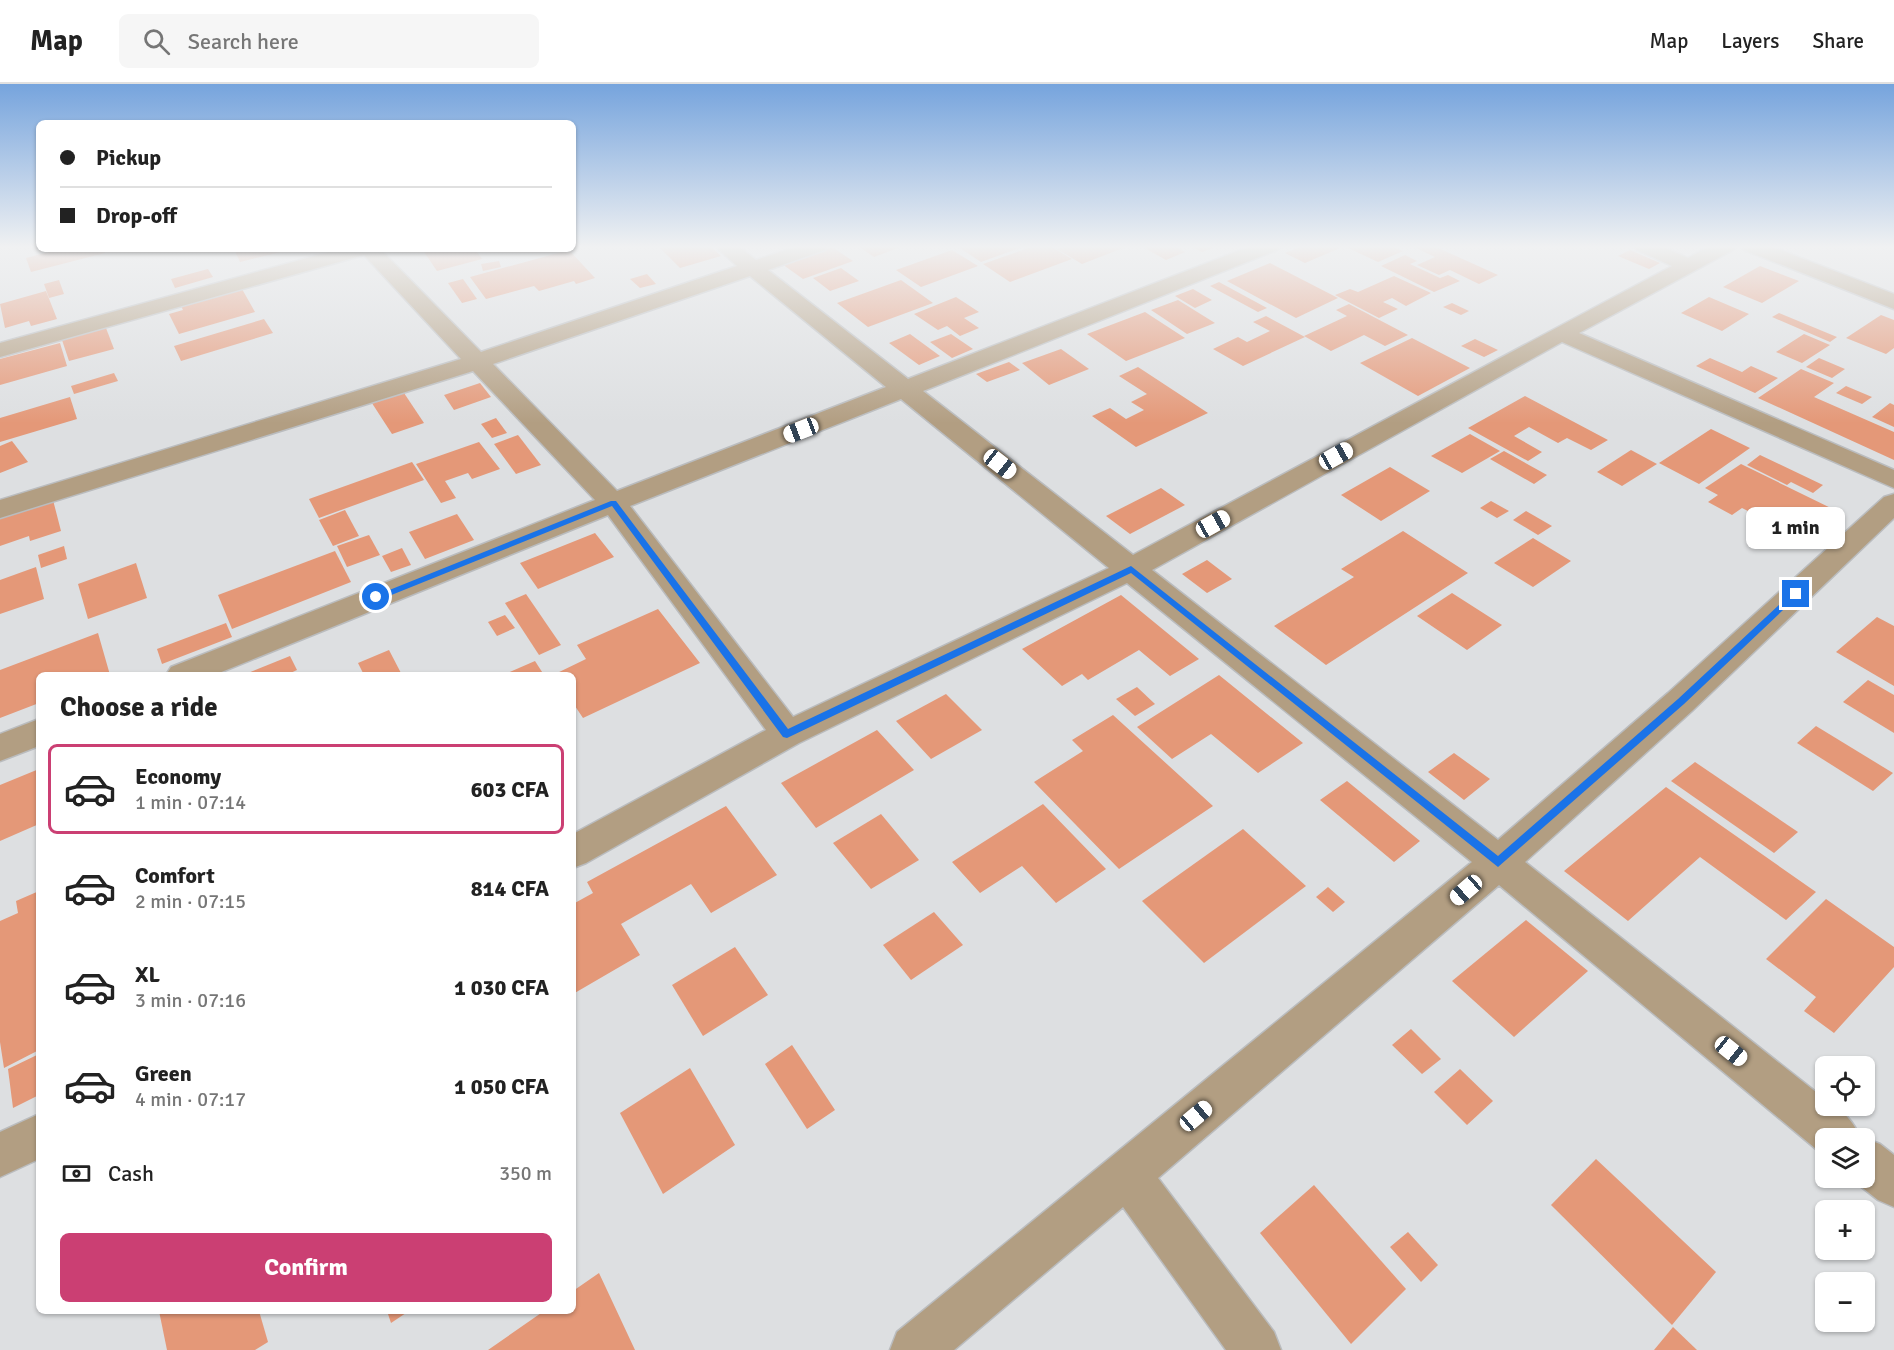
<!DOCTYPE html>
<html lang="en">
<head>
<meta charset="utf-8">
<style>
	body { margin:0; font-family:Signika,sans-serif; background:#f6f6f6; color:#222; height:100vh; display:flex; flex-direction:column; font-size:22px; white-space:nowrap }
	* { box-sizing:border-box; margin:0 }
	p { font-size:20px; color:#767676 }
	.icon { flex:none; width:33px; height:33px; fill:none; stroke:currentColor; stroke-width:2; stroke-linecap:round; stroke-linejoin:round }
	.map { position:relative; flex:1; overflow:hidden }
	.panel { position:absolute; left:36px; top:588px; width:540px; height:642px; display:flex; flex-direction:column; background:#fff; border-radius:9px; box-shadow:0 2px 4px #0004 }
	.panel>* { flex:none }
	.hud { position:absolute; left:36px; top:36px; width:540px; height:132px; border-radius:9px; box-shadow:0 2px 4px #0004; display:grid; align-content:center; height:132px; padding:0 24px; background:#fff }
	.buttons { position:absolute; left:1815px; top:972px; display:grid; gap:12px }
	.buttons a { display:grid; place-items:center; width:60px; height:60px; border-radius:9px; background:#fff; box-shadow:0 2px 4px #0004; font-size:30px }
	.end { position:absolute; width:27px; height:27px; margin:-14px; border:8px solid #1a73e8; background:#fff; box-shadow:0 0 0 3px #fff }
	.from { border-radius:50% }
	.bubble { position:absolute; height:42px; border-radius:9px; background:#fff; box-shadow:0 2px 4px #0004; font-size:20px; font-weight:800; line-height:42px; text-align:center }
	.car { position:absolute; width:18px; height:36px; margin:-18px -9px; border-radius:8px; box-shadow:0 0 4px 2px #0007; background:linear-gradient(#fff 24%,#345 0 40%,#fff 0 76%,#345 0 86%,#fff 0) }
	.hud b { display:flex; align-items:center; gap:21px; height:57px; font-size:22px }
	.hud b+b { border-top:2px solid #e0e0e0 }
	.hud i { width:15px; height:15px; background:#222 }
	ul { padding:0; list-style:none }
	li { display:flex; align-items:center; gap:18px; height:90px; margin:0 12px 9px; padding:0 12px; border:3px solid transparent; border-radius:9px }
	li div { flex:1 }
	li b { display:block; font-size:22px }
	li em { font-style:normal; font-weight:800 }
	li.on { border-color:#cb3f73 }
	li>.icon { width:54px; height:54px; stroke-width:1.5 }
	h2 { padding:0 24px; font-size:27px; line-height:72px }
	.pay { display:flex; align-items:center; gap:15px; height:66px; padding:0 24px; font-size:22px }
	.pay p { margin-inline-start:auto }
	.cta { display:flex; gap:12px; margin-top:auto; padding:12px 24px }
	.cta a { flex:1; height:69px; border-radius:9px; background:#cb3f73; color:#fff; font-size:24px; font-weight:800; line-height:69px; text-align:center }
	header { display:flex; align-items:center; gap:36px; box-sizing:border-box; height:84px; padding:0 30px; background:#fff; border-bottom:2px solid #e0e0e0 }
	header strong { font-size:28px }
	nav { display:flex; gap:33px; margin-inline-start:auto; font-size:21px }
	.search { width:420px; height:54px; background:#f6f6f6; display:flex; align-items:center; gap:15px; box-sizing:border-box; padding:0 21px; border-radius:9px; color:#767676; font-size:22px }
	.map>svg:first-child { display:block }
</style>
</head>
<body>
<header>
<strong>Map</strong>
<div class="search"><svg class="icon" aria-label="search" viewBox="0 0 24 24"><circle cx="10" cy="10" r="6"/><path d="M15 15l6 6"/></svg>Search here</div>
<nav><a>Map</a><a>Layers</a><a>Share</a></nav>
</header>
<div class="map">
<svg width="1894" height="1266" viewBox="0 0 1894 1266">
	<rect width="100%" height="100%" fill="#dddfe1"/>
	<g fill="#e49878">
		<path d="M 658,162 L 710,162 L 721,172 L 680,184 Z"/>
		<path d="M 858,162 L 903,162 L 874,173 Z"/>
		<path d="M 957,162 L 1025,162 L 981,178 Z"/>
		<path d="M 1034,162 L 1050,162 L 1072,175 L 1010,198 L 983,180 Z"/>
		<path d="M 1065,162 L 1128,162 L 1082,180 L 1057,165 Z"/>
		<path d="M 1141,162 L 1174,162 L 1185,168 L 1166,176 Z"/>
		<path d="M 1190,162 L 1218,162 L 1202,168 Z"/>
		<path d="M 1302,162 L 1336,162 L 1340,164 L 1305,179 L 1285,169 Z"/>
		<path d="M 1344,162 L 1391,162 L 1403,167 L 1378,178 Z"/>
		<path d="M 1412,162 L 1434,162 L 1498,191 L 1479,200 L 1450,186 L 1439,191 L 1417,181 L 1435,173 Z"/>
		<path d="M 832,163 L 853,177 L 803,195 L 782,180 Z"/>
		<path d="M 60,165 L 104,165 L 105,169 L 31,188 L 26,174 Z"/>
		<path d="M 234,165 L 289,165 L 289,166 L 240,178 Z"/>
		<path d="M 422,165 L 475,165 L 482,175 L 437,187 Z"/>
		<path d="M 569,166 L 595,194 L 576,200 L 574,197 L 539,207 L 534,202 L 486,215 L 470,193 Z"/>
		<path d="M 952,166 L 978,182 L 921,203 L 896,186 Z"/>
		<path d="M 1630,166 L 1660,179 L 1649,185 L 1618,172 Z"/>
		<path d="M 1405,171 L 1417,177 L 1410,180 L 1440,194 L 1448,191 L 1460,197 L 1434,208 L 1381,182 Z"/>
		<path d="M 499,177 L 501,183 L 483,187 L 481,180 Z"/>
		<path d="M 1270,179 L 1338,214 L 1296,234 L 1227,197 Z"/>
		<path d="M 1760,182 L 1799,197 L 1762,219 L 1723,203 Z"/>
		<path d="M 841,184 L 859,197 L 830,207 L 813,194 Z"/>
		<path d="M 208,185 L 213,193 L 175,204 L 171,195 Z"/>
		<path d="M 647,190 L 656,200 L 640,204 L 630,195 Z"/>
		<path d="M 1394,192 L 1431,209 L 1406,222 L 1392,214 L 1383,218 L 1398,225 L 1379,234 L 1335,211 L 1350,205 L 1358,208 Z"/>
		<path d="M 463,195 L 477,215 L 462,219 L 448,199 Z"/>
		<path d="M 59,196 L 64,210 L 49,214 L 44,200 Z"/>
		<path d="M 901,196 L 933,219 L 868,243 L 837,219 Z"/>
		<path d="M 1219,198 L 1267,224 L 1258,228 L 1210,202 Z"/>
		<path d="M 242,205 L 255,228 L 179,250 L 169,230 L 183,226 L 181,222 Z"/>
		<path d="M 1193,205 L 1212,216 L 1195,224 L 1175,212 Z"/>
		<path d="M 46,207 L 57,235 L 31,242 L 29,237 L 5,244 L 0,220 Z"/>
		<path d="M 956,213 L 979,228 L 964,234 L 979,244 L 960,252 L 947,242 L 938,246 L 914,230 Z"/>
		<path d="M 1709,213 L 1749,230 L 1722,247 L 1681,229 Z"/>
		<path d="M 1178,216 L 1215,239 L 1187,250 L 1151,226 Z"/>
		<path d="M 1452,219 L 1469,227 L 1461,231 L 1443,223 Z"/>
		<path d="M 1349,220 L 1408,251 L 1385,262 L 1364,251 L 1331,267 L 1304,252 L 1347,232 L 1336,226 Z"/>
		<path d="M 1145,228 L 1185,254 L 1126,277 L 1087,250 Z"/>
		<path d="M 1779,229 L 1837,253 L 1830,258 L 1772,233 Z"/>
		<path d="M 1881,231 L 1894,236 L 1894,264 L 1886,270 L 1846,254 Z"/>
		<path d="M 1266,232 L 1305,253 L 1243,282 L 1213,265 L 1238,253 L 1247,258 L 1270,247 L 1253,238 Z"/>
		<path d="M 264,235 L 273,249 L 181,277 L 174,262 Z"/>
		<path d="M 106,244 L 114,265 L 69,277 L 62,256 Z"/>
		<path d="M 910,250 L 940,272 L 919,281 L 889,259 Z"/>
		<path d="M 951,250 L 973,265 L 952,274 L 930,258 Z"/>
		<path d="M 1804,250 L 1830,261 L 1802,279 L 1776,268 Z"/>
		<path d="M 1412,254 L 1470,284 L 1418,312 L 1360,279 Z"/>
		<path d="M 1475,255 L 1498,266 L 1484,273 L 1461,262 Z"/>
		<path d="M 60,259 L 67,282 L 0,301 L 0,275 Z"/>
		<path d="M 1061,265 L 1089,285 L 1049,301 L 1022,279 Z"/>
		<path d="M 1710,274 L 1742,288 L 1751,282 L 1778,294 L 1755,309 L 1696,282 Z"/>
		<path d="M 1819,274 L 1845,285 L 1832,294 L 1806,283 Z"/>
		<path d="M 1009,278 L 1020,286 L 987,298 L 976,290 Z"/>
		<path d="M 1138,283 L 1208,329 L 1136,363 L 1092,332 L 1110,324 L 1126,335 L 1144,326 L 1131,318 L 1147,310 L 1119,292 Z"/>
		<path d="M 1801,285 L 1834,299 L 1814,313 L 1894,348 L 1894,376 L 1758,314 Z"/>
		<path d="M 114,289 L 118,297 L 74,310 L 71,302 Z"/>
		<path d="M 480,299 L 491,313 L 454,326 L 444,311 Z"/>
		<path d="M 1846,302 L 1872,313 L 1862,320 L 1836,309 Z"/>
		<path d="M 400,303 L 424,339 L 392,350 L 368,313 Z"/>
		<path d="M 1525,312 L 1608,356 L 1591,366 L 1567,354 L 1558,359 L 1529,343 L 1514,352 L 1542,368 L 1528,377 L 1468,344 Z"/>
		<path d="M 70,313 L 77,335 L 0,358 L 0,334 Z"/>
		<path d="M 1890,319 L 1894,321 L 1894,343 L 1872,333 Z"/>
		<path d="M 496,334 L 507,349 L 492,354 L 481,340 Z"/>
		<path d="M 1711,345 L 1750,364 L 1699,400 L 1659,379 Z"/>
		<path d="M 1470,350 L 1500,367 L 1462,389 L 1431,372 Z"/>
		<path d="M 518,351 L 541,381 L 516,390 L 494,360 Z"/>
		<path d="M 12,357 L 28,378 L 0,389 L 0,362 Z"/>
		<path d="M 479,358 L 500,385 L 472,395 L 468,389 L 445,397 L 456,414 L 441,419 L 416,380 Z"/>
		<path d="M 1631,366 L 1657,380 L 1622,402 L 1597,388 Z"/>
		<path d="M 1504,367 L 1547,391 L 1534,400 L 1490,375 Z"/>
		<path d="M 1760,371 L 1823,401 L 1813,409 L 1791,398 L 1787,401 L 1747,381 Z"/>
		<path d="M 412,378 L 424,396 L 319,434 L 309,415 Z"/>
		<path d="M 1741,380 L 1841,429 L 1807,457 L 1742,424 L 1732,431 L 1708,418 L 1718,411 L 1705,404 Z"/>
		<path d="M 1390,383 L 1430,407 L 1381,437 L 1341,411 Z"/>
		<path d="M 1161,404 L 1185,421 L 1130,450 L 1106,432 Z"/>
		<path d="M 53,416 L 61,447 L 30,457 L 29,452 L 0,462 L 0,434 Z"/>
		<path d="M 1491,417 L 1509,427 L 1497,434 L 1480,424 Z"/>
		<path d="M 345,426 L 359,452 L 333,462 L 319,436 Z"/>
		<path d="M 1526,427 L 1552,442 L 1538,451 L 1513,436 Z"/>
		<path d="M 457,430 L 474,456 L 425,475 L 409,448 Z"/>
		<path d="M 1403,447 L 1468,489 L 1326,581 L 1274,542 L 1354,493 L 1341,485 Z"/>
		<path d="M 595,449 L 614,473 L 538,505 L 520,479 Z"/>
		<path d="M 369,451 L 380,471 L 347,483 L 337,462 Z"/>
		<path d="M 1533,454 L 1571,477 L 1533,503 L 1494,479 Z"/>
		<path d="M 64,462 L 67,475 L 41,484 L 38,471 Z"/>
		<path d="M 402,464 L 411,481 L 391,488 L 382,472 Z"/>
		<path d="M 335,467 L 351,498 L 232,545 L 218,511 Z"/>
		<path d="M 1207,476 L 1232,495 L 1207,509 L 1182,490 Z"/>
		<path d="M 136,479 L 147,514 L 88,535 L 78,500 Z"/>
		<path d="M 36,483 L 44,515 L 0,530 L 0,496 Z"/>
		<path d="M 1452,509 L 1502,541 L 1467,566 L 1417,532 Z"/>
		<path d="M 526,510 L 561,561 L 539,571 L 505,519 Z"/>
		<path d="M 1121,511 L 1199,575 L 1170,592 L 1139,566 L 1088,596 L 1082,590 L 1062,602 L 1022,565 Z"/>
		<path d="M 658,525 L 700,579 L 583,634 L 573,619 L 573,591 L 553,591 L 586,575 L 577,561 Z"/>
		<path d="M 505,531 L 515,544 L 497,552 L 488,538 Z"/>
		<path d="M 1877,533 L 1894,542 L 1894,602 L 1836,568 Z"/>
		<path d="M 226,539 L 232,553 L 162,580 L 157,565 Z"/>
		<path d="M 98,549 L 110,591 L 39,591 L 39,619 L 0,634 L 0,586 Z"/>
		<path d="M 389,566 L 402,591 L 364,591 L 358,579 Z"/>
		<path d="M 290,572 L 297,586 L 286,591 L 243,591 Z"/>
		<path d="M 535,577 L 544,591 L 503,591 Z"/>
		<path d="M 1219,591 L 1303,659 L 1258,689 L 1211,650 L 1172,675 L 1137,643 Z"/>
		<path d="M 1868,596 L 1894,611 L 1894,649 L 1843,618 Z"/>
		<path d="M 1137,603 L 1155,620 L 1135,632 L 1116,615 Z"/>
		<path d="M 946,610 L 982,646 L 931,675 L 896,637 Z"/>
		<path d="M 1113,631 L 1213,722 L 1119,785 L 1034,698 L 1083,667 L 1072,656 Z"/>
		<path d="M 1816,642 L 1893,689 L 1873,707 L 1797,659 Z"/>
		<path d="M 877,646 L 914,686 L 816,744 L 781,699 Z"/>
		<path d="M 1454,669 L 1490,695 L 1464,716 L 1428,688 Z"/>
		<path d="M 1695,678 L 1798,748 L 1774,769 L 1671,697 Z"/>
		<path d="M 39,685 L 39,740 L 0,757 L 0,701 Z"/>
		<path d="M 1347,697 L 1420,757 L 1394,778 L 1320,716 Z"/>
		<path d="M 1666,703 L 1816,808 L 1786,836 L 1700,773 L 1628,837 L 1564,787 Z"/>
		<path d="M 1043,720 L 1106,785 L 1056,819 L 1022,782 L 980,809 L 952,778 Z"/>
		<path d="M 726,722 L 777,791 L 711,829 L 691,800 L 621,840 L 640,871 L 573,910 L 573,820 L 593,809 L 587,798 Z"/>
		<path d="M 881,730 L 919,776 L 871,805 L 833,759 Z"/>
		<path d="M 1243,745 L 1306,802 L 1204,879 L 1142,817 Z"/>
		<path d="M 1328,803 L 1345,818 L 1333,828 L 1316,813 Z"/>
		<path d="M 39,807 L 39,936 L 37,937 L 39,966 L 4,984 L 0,958 L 0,837 L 18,829 L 16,817 Z"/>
		<path d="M 1826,815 L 1894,863 L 1894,883 L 1834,949 L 1804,927 L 1816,913 L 1766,875 Z"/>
		<path d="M 934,828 L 963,861 L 911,896 L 883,861 Z"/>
		<path d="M 1526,836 L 1588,887 L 1514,953 L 1452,897 Z"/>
		<path d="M 735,863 L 768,911 L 703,952 L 672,901 Z"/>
		<path d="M 1411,945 L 1441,975 L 1422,990 L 1392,961 Z"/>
		<path d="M 792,961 L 835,1026 L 807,1045 L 765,980 Z"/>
		<path d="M 39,970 L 39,1011 L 13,1024 L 8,985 Z"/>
		<path d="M 690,984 L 735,1061 L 663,1110 L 620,1029 Z"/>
		<path d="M 1460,985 L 1493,1017 L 1467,1041 L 1434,1008 Z"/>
		<path d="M 1596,1075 L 1716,1188 L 1672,1241 L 1551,1121 Z"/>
		<path d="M 1314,1101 L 1406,1205 L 1351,1260 L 1260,1149 Z"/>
		<path d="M 1408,1148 L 1438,1181 L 1421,1198 L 1390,1163 Z"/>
		<path d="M 599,1189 L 635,1266 L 488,1266 L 544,1227 L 573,1227 L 573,1207 Z"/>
		<path d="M 159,1227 L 259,1227 L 268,1258 L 255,1266 L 167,1266 Z"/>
		<path d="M 387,1227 L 409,1227 L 391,1239 Z"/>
		<path d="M 1673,1243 L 1697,1266 L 1654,1266 Z"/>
	</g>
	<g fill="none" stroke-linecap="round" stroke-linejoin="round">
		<g stroke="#babcbe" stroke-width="3">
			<g id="minor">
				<path d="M 715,162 L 738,162 L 756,176 L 798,162 L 828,162 L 825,166 L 768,186 L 908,295 L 1251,162 L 1280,162 L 1277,166 L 923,307 L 1133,471 L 1672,182 L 1637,166 L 1634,162 L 1661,162 L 1688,174 L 1710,162 L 1736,162 L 1733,166 L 1579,249 L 1894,386 L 1894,404 L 1562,258 L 1152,486 L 1498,756 L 1668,609 L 1884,413 L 1894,410 L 1894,434 L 1692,627 L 1525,778 L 1826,1016 L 1826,1022 C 1842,1022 1855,1040 1860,1054 L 1826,1054 L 1826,1071 L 1822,1070 L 1499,801 L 1158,1094 L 1274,1248 L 1281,1266 L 1226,1266 L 1123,1123 L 954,1266 L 890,1266 L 897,1248 L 1472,778 L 1127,499 L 799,659 L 586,779 L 573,784 L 573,750 L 766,646 L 608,431 L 214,591 L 166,591 L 171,583 L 595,416 L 473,287 L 0,434 L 0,416 L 461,275 L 364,171 L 0,273 L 0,259 L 340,165 L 380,165 L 481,268 L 737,182 ZM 750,192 L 886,303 L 617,407 L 493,280 ZM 901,315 L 1109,484 L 793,633 L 630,422 Z"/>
				<path d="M 1741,162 L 1770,162 L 1894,210 L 1894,225 L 1744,166 Z"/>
				<path d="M 39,635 L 39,662 L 0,677 L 0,650 Z"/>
				<path d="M 39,1030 L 39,1075 L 0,1093 L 0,1048 Z"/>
				<path d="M 1862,1054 L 1864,1054 L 1880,1060 L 1894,1071 L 1894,1123 L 1878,1116 L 1850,1094 L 1864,1094 L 1864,1054 Z"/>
			</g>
		</g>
		<use href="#minor" fill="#b29e82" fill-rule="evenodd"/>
	</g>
	<linearGradient id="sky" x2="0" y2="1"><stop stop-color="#76a4dd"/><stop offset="0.48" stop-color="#f0f1f2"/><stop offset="1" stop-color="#f0f1f2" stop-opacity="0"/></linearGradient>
	<rect width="1894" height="339" fill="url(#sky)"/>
	<path fill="#1a73e8" d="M 611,417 L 616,417 L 788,645 L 1131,482 L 1498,772 L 1678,615 L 1793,508 L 1800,510 L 1684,620 L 1498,783 L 1131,489 L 787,654 L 783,653 L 612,422 L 379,516 L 372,513 Z"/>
</svg>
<div class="buttons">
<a><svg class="icon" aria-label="locate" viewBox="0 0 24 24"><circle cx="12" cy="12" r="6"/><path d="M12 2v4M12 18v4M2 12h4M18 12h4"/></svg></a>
<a><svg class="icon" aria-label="layers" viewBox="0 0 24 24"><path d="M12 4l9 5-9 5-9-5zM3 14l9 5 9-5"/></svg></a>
<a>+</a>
<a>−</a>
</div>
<i class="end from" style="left:376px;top:513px"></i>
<i class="end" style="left:1796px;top:510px"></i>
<div class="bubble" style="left:1746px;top:423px;width:99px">1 min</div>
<i class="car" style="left:801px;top:346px;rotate:249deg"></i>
<i class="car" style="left:1336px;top:372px;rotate:61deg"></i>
<i class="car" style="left:1000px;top:380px;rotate:128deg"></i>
<i class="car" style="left:1213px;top:440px;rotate:61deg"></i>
<i class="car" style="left:1466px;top:806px;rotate:229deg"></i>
<i class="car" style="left:1731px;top:967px;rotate:129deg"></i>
<i class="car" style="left:1196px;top:1032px;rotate:50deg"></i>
<div class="hud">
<b><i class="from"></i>Pickup</b>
<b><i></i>Drop-off</b>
</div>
<section class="panel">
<h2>Choose a ride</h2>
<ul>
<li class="on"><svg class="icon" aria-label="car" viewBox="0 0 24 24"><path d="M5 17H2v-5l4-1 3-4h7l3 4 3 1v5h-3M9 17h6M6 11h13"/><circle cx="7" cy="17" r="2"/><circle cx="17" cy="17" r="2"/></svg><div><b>Economy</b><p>1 min · 07:14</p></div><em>603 CFA</em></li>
<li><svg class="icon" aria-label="car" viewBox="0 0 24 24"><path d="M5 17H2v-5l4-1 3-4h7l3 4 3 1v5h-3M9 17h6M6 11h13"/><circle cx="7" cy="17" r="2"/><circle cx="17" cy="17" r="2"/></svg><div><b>Comfort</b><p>2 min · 07:15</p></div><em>814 CFA</em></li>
<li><svg class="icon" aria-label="car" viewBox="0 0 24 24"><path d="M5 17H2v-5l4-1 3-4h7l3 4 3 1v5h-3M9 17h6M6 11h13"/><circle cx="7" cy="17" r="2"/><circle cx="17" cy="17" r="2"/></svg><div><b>XL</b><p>3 min · 07:16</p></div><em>1 030 CFA</em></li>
<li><svg class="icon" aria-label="car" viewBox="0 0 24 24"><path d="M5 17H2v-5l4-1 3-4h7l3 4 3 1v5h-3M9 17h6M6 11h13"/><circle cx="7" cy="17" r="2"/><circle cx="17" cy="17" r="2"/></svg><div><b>Green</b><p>4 min · 07:17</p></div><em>1 050 CFA</em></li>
</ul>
<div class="pay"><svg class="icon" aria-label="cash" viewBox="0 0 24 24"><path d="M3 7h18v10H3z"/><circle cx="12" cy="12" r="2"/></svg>Cash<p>350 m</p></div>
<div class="cta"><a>Confirm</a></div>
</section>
</div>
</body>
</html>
